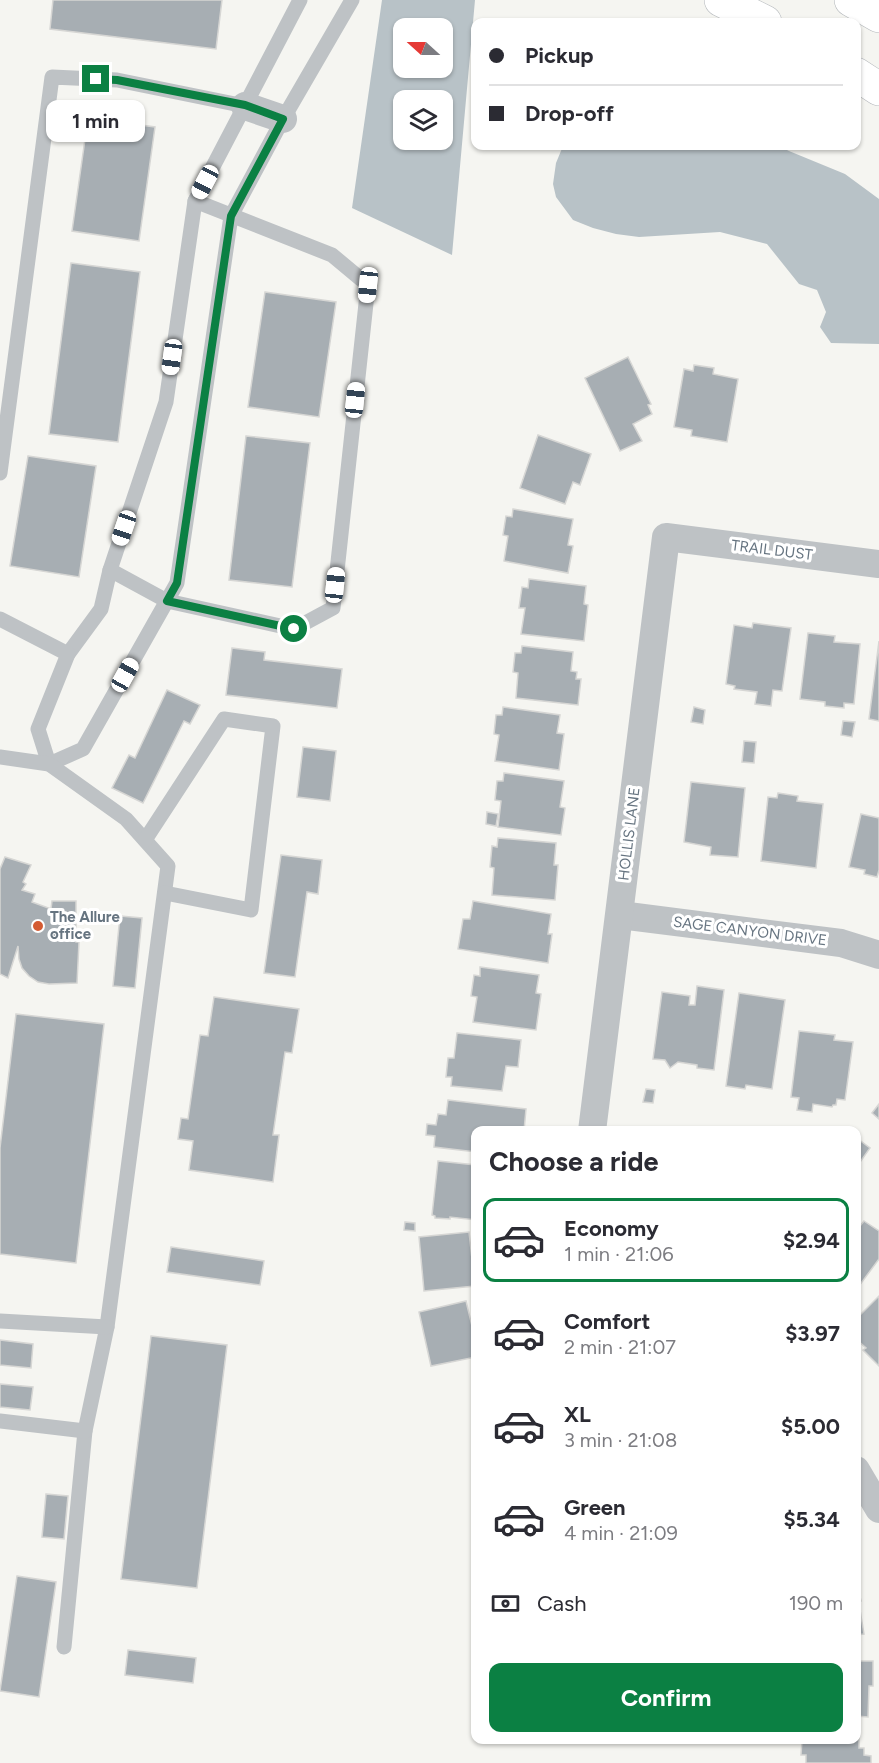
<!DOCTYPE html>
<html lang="en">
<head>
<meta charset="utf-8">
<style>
	body { margin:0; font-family:Figtree,sans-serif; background:#f2f2f3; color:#2b2b33; height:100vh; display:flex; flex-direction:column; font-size:22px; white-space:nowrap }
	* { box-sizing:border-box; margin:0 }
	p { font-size:20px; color:#7c7c81 }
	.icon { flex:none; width:33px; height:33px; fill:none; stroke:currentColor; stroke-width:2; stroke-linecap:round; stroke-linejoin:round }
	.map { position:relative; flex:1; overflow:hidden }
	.sheet { position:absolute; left:471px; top:1126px; width:390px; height:618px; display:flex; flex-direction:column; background:#fff; border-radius:12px; box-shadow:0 2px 4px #0004 }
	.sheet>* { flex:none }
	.banner { position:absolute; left:471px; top:18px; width:390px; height:132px; border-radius:12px; box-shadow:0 2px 4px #0004; display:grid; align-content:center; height:132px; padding:0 18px; background:#fff }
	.needle { width:39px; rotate:291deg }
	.tools { position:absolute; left:393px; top:18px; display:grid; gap:12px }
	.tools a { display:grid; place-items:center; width:60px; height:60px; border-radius:12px; background:#fff; box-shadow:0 2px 4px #0004; font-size:30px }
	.end { position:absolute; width:27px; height:27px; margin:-14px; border:8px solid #0b8043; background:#fff; box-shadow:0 0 0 3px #fff }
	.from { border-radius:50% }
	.bubble { position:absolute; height:42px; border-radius:12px; background:#fff; box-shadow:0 2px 4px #0004; font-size:20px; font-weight:700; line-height:42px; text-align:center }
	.car { position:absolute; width:18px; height:36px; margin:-18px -9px; border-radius:8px; box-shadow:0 0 4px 2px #0007; background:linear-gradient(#fff 24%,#345 0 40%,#fff 0 76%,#345 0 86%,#fff 0) }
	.banner b { display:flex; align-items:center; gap:21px; height:57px; font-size:22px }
	.banner b+b { border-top:2px solid #e1e1e2 }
	.banner i { width:15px; height:15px; background:#2b2b33 }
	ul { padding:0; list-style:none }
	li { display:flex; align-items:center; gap:18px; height:84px; margin:0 12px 9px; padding:0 6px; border:3px solid transparent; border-radius:12px }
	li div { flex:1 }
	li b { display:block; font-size:22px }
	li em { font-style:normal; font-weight:700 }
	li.active { border-color:#0b8043 }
	li>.icon { width:54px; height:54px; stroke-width:1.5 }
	h2 { padding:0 18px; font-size:27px; line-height:72px }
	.pay { display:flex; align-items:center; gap:15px; height:66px; padding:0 18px; font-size:22px }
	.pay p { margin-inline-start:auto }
	.action { display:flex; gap:12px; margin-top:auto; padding:12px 18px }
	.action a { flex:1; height:69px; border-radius:12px; background:#0b8043; color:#fff; font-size:24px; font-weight:700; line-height:69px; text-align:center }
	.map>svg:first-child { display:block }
</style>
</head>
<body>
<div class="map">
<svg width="879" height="1763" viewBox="0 0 879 1763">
	<rect width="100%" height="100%" fill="#f5f5f1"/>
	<g fill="#b8c2c7" fill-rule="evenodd">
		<path d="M 382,0 L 475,0 L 452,255 L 352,208 ZM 404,28 L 442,28 L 442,68 L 404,68 ZM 404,100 L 442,100 L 442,140 L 404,140 Z"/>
		<path d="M 563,146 L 779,146 L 789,151 L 845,174 L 879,199 L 879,344 L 831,343 L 820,327 L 826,312 L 817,290 L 799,284 L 767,244 L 720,232 L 639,237 L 616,234 L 593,228 L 573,220 L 556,197 L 553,184 L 556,163 Z"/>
	</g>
	<g fill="#a7aeb3" stroke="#d6d6d4" stroke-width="1.5">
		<path d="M 53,0 L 222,0 L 216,49 L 50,29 Z"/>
		<path d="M 88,118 L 155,127 L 139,241 L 72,231 Z"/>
		<path d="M 71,263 L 140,272 L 118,442 L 49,434 Z"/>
		<path d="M 265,292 L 336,302 L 319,417 L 248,407 Z"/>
		<path d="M 628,357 L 651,404 L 648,405 L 652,414 L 633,424 L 642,441 L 620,451 L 585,378 Z"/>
		<path d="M 694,365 L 714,368 L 713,374 L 738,379 L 727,442 L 691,436 L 692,430 L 674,427 L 684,369 L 693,371 Z"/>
		<path d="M 538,435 L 591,454 L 580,485 L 573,482 L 565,504 L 520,488 Z"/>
		<path d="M 246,436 L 310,443 L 292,587 L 229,580 Z"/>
		<path d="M 28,456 L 96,466 L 79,577 L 10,566 Z"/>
		<path d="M 513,509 L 573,519 L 568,545 L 573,546 L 568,573 L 504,561 L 508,536 L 503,535 L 506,516 L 512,517 Z"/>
		<path d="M 529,579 L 586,586 L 584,604 L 588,605 L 584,641 L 521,634 L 525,608 L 519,608 L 522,587 L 528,588 Z"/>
		<path d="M 753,623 L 791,628 L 782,691 L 773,690 L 771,706 L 755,704 L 757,692 L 734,689 L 735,686 L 726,684 L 734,625 L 752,628 Z"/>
		<path d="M 808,633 L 835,636 L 834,642 L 860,644 L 854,704 L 844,703 L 844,708 L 825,706 L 825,702 L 800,699 Z"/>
		<path d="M 879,641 L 879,721 L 869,719 Z"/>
		<path d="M 522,646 L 573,652 L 571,671 L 577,672 L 576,679 L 581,679 L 578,705 L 516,698 L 518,673 L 513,672 L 515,653 L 521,653 Z"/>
		<path d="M 232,648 L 265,652 L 264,660 L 342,669 L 337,708 L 226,695 Z"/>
		<path d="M 167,690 L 200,705 L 190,724 L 184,721 L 143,803 L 112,788 L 129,755 L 135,758 Z"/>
		<path d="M 503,707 L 560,715 L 557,733 L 564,734 L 559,770 L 495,761 L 499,735 L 494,734 L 496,715 L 502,715 Z"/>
		<path d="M 694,707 L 705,710 L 703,724 L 691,722 Z"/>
		<path d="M 843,721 L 855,722 L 852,737 L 841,735 Z"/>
		<path d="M 744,741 L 756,742 L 754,763 L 742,762 Z"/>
		<path d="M 303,747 L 336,751 L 330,801 L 297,797 Z"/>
		<path d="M 504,773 L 564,781 L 560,807 L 565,808 L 561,835 L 498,827 L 501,801 L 495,800 L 497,781 L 503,781 Z"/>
		<path d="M 691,782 L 745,788 L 738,857 L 710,855 L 711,847 L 684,842 Z"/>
		<path d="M 778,793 L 798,796 L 797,801 L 823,804 L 816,868 L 761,861 L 768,797 L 777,798 Z"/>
		<path d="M 487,812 L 498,814 L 496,826 L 486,824 Z"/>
		<path d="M 861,814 L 879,818 L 879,870 L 877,877 L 864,874 L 865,870 L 849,867 Z"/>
		<path d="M 498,838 L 556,843 L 554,865 L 558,865 L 555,900 L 492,895 L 494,868 L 490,867 L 492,846 L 497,847 Z"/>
		<path d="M 281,855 L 322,860 L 318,894 L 307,892 L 295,977 L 264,973 Z"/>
		<path d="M 5,857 L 31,865 L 23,882 L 26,884 L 22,890 L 35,894 L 32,902 L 51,909 L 52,901 L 76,901 L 76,942 L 79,942 L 77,983 L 49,984 L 38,982 L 29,976 L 22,968 L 19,959 L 18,946 L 8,978 L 0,974 L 0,869 Z"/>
		<path d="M 473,901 L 551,914 L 548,934 L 552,934 L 548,963 L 458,949 L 463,919 L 470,919 Z"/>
		<path d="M 120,916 L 142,918 L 135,988 L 113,986 Z"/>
		<path d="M 480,967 L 539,975 L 536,993 L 541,994 L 536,1030 L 473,1022 L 477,997 L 471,996 L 474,975 L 480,976 Z"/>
		<path d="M 697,986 L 724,990 L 714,1070 L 697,1068 L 697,1065 L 678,1062 L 670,1068 L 665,1060 L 653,1059 L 662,992 L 690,996 L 689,1005 L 695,1005 Z"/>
		<path d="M 739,993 L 785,1000 L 772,1089 L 746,1085 L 745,1089 L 726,1086 Z"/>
		<path d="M 214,997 L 299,1009 L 292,1053 L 285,1052 L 273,1135 L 279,1135 L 273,1182 L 189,1170 L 193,1141 L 178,1139 L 181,1118 L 188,1119 L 200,1035 L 208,1036 Z"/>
		<path d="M 16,1014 L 104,1024 L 76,1263 L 0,1254 L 0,1148 Z"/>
		<path d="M 799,1031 L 835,1035 L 834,1040 L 853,1042 L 845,1100 L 837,1099 L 836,1105 L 833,1105 L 832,1107 L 813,1104 L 812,1112 L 797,1110 L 799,1098 L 791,1097 Z"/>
		<path d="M 457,1033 L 521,1040 L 518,1067 L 506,1066 L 502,1091 L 451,1086 L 452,1077 L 446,1077 L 448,1058 L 454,1058 Z"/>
		<path d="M 646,1089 L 655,1090 L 653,1103 L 643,1102 Z"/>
		<path d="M 448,1100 L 526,1109 L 524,1131 L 476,1131 L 476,1152 L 434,1147 L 435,1136 L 426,1135 L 427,1124 L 436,1125 L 438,1114 L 446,1115 Z"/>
		<path d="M 879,1104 L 879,1119 L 872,1113 Z"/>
		<path d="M 858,1139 L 870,1148 L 858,1165 L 856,1164 L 856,1141 Z"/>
		<path d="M 438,1161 L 476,1165 L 476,1220 L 450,1217 L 450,1219 L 435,1218 L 435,1216 L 432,1215 Z"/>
		<path d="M 864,1221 L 879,1231 L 879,1259 L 856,1290 L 856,1231 Z"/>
		<path d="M 405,1222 L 415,1223 L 415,1231 L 404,1230 Z"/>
		<path d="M 469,1232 L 475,1286 L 424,1291 L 419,1237 Z"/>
		<path d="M 171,1247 L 264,1261 L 260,1285 L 167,1272 Z"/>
		<path d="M 879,1296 L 879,1366 L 863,1350 L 866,1348 L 856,1339 L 856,1319 Z"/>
		<path d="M 466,1301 L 472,1326 L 476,1326 L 476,1357 L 431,1366 L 419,1312 Z"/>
		<path d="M 151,1336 L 227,1345 L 197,1588 L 121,1579 Z"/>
		<path d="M 0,1340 L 33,1344 L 31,1368 L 0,1365 Z"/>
		<path d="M 0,1384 L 33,1387 L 30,1410 L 0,1407 Z"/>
		<path d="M 46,1494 L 68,1496 L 64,1539 L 42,1537 Z"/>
		<path d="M 17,1576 L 56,1582 L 39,1697 L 0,1691 Z"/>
		<path d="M 856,1581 L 861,1601 L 856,1602 Z"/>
		<path d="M 856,1610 L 860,1610 L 864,1634 L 856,1635 Z"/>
		<path d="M 128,1650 L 196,1658 L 193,1683 L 125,1675 Z"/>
		<path d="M 856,1661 L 873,1661 L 873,1686 L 869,1686 L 868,1717 L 856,1716 Z"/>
		<path d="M 856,1729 L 859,1730 L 859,1748 L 864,1748 L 864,1755 L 871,1756 L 871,1763 L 806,1763 L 806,1755 L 801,1755 L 802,1740 L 856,1740 Z"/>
	</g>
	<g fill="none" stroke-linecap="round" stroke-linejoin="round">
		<g stroke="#b3b7bb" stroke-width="34">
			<g id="secondary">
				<path d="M 721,0 L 765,22"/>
				<path d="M 851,0 L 879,16"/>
				<path d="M 856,74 L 879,89"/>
			</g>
		</g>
		<g stroke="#bec2c5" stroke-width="15">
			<path d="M 300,0 L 195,201 L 166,402 L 110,570 L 101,609 L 68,654 L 38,729 L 49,764 L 83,749 L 177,583 L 231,216 L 283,119 L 352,0"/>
			<path d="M 0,473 L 52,77 L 117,80 L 245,106"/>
			<path d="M 110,570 L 167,601 L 294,629 L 333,608 L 368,285 L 332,255 L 195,201"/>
			<path d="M 0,619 L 68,654"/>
			<path d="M 0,757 L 49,764 L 126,819 L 168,866 L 107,1327 L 85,1431 L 64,1647"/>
			<path d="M 145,840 L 224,719 L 273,726 L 251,910 L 165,893"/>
			<path d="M 0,1321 L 107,1327"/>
			<path d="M 0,1421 L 85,1431"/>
		</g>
		<g stroke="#bec2c5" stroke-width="28">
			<path d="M 245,106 L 283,119"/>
			<path d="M 620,915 L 841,943 L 879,955"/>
			<path d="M 592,1131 L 666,537 L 879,564"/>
			<path d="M 856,1470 L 879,1509"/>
		</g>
		<use href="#secondary" stroke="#fff" stroke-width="33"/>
	</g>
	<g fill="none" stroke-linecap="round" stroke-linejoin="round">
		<path stroke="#0b8043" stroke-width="8" d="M 96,79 L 117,80 L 245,105 L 283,119 L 231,216 L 177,583 L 167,601 L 294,629"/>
	</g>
	<circle fill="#d45b32" stroke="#fff" stroke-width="2" cx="38" cy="926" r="6"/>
	<g text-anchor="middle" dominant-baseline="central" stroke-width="6" stroke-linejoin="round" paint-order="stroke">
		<g font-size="15" fill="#667480" stroke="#fff">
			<text transform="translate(772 550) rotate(7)">TRAIL DUST</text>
			<text transform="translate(629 834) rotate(-83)">HOLLIS LANE</text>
			<text transform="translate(750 931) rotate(7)">SAGE CANYON DRIVE</text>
		</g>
		<g font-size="15" font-weight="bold" fill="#667480" stroke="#fff" text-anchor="start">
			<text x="50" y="917">The Allure<tspan x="50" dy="17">office</tspan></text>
		</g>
	</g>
</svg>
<div class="tools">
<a><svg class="needle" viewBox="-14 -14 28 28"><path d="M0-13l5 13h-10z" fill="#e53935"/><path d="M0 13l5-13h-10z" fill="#7c7c81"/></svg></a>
<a><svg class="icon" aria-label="layers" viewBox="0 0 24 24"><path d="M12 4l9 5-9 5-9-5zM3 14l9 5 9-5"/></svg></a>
</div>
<i class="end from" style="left:294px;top:629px"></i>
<i class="end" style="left:96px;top:79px"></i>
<div class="bubble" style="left:46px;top:100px;width:99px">1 min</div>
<i class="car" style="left:205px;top:182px;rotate:208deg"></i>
<i class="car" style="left:368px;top:285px;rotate:186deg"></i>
<i class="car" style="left:172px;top:357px;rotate:188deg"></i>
<i class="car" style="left:355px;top:400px;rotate:6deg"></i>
<i class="car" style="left:124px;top:528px;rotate:199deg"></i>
<i class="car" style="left:335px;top:585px;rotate:6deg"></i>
<i class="car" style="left:125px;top:675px;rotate:29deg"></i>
<div class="banner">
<b><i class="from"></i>Pickup</b>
<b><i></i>Drop-off</b>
</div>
<section class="sheet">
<h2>Choose a ride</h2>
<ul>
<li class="active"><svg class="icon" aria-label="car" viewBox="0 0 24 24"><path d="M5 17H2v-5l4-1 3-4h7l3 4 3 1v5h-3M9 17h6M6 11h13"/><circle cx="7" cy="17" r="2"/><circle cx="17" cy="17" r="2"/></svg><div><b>Economy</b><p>1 min · 21:06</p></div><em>$2.94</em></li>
<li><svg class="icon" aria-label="car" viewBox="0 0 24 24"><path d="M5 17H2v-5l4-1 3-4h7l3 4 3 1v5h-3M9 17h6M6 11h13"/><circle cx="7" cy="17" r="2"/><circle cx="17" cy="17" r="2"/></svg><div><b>Comfort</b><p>2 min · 21:07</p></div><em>$3.97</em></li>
<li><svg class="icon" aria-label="car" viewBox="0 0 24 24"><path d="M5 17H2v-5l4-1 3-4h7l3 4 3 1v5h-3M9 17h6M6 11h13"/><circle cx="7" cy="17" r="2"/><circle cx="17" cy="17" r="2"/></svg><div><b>XL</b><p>3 min · 21:08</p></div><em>$5.00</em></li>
<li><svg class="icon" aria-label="car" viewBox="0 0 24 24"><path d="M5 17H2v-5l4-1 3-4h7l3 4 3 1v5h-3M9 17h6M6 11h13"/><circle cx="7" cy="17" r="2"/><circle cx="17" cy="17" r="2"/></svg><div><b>Green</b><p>4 min · 21:09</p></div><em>$5.34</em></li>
</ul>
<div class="pay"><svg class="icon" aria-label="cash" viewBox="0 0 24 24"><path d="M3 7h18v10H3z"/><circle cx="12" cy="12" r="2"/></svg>Cash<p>190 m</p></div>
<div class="action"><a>Confirm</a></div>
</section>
</div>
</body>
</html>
